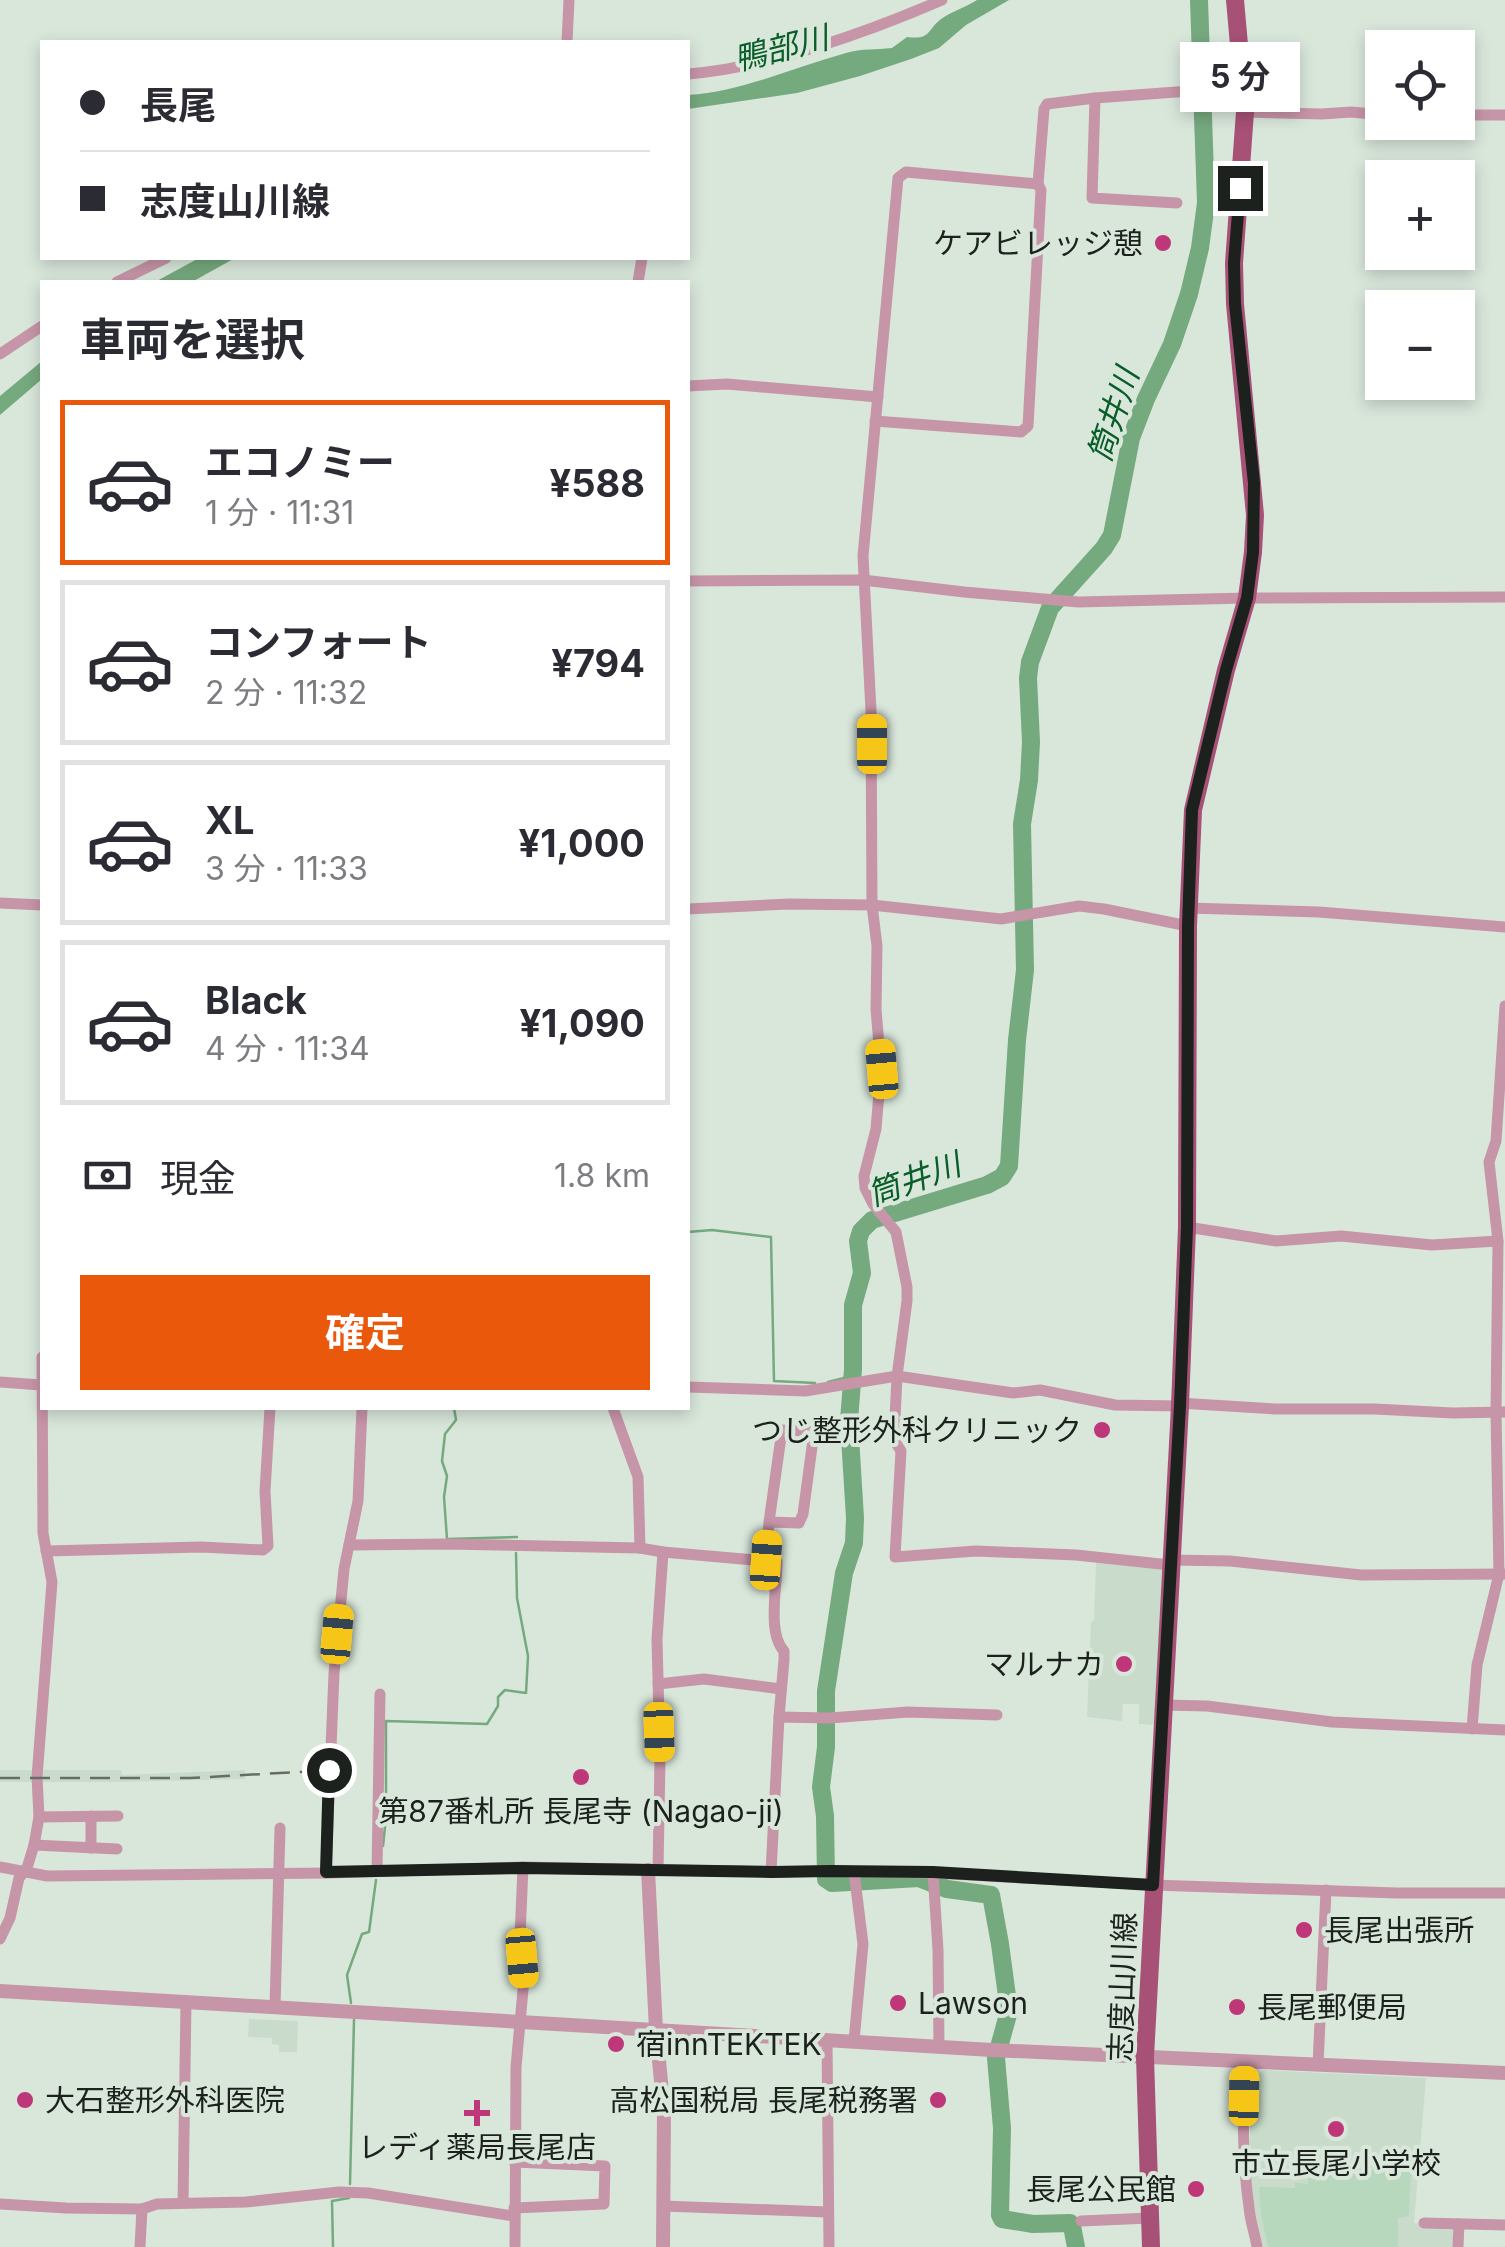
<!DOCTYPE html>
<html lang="ja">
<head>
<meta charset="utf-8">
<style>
	body { margin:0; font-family:Inter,"Noto Sans JP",sans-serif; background:#f2f2f3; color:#2b2b33; height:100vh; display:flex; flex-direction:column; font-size:38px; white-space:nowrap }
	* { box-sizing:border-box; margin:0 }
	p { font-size:32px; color:#7c7c81 }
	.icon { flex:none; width:55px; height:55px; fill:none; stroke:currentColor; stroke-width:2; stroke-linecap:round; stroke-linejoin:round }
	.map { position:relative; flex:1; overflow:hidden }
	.side { position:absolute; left:40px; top:280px; width:650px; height:1130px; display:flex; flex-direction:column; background:#fff; border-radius:0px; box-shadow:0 5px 15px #0003 }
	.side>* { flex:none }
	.hud { position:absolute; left:40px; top:40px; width:650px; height:220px; border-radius:0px; box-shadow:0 5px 15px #0003; display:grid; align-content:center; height:220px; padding:0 40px; background:#fff }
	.buttons { position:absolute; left:1365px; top:30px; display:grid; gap:20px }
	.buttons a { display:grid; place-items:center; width:110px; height:110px; border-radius:0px; background:#fff; box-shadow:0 5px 15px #0003; font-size:50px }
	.end { position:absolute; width:45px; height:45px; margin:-22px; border:12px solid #1c211d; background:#fff; box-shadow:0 0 0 5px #fff }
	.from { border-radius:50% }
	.bubble { position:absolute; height:70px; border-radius:0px; background:#fff; box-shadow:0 5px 15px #0003; font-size:32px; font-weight:700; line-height:70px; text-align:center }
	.car { position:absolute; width:30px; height:60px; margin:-30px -15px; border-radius:12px; box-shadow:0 0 8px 2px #0007; background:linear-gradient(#f5c518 24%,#345 0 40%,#f5c518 0 76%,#345 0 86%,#f5c518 0) }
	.hud b { display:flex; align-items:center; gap:35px; height:95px; font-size:38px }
	.hud b+b { border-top:2px solid #e1e1e2 }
	.hud i { width:25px; height:25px; background:#2b2b33 }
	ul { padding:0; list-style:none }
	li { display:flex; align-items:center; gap:30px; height:165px; margin:0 20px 15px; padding:0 20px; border:5px solid #e1e1e2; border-radius:0px }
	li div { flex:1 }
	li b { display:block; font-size:38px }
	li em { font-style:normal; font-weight:700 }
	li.on { border-color:#ea580c }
	li>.icon { width:90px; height:90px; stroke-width:1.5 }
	h2 { padding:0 40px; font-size:45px; line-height:120px }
	.pay { display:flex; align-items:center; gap:25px; height:110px; padding:0 40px; font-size:38px }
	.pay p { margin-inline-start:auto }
	.action { display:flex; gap:20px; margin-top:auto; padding:20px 40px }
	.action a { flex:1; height:115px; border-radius:0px; background:#ea580c; color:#fff; font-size:40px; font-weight:700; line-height:115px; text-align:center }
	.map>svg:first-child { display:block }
</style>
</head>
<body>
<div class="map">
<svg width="1505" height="2247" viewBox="0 0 1505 2247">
	<rect width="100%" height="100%" fill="#d9e7db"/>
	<g fill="#c9dccb">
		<path d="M 1096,1562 L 1161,1569 L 1165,1572 L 1154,1725 L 1139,1724 L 1139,1704 L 1123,1704 L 1122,1721 L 1087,1717 L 1091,1622 L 1094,1621 Z"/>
		<path d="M 0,1770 L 121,1770 L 122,1775 L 245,1770 L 245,1779 L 119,1782 L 0,1782 Z"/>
		<path d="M 249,2019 L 298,2021 L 297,2052 L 279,2052 L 279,2045 L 272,2044 L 272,2038 L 248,2037 Z"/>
		<path d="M 1264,2070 L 1426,2078 L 1414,2223 L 1455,2227 L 1454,2247 L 1263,2247 L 1254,2206 L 1250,2173 L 1250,2084 L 1256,2076 Z"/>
	</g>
	<path fill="#b7d8bc" d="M 1411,2168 L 1409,2216 L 1398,2218 L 1398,2247 L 1268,2247 L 1261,2215 L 1259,2187 L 1295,2188 L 1295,2183 L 1308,2184 L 1308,2170 Z"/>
	<g fill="#75a97e">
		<path d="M 977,0 L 1009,0 L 966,25 L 939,48 L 911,59 L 860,76 L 797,93 L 688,109 L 688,95 C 742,92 794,67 846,53 C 862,48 876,50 892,48 L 907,37 C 931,40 926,31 941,19 C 951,12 966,7 977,0 Z"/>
		<path d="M 199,258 L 235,258 L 192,282 L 155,282 Z"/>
		<path d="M 42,361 L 42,379 L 0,415 L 0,396 Z"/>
	</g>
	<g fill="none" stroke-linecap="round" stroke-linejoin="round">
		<g stroke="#75a97e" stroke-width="2.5">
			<path d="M 688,1232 L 712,1230 L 771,1237 L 774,1381 L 815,1383"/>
			<path d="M 828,1382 L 852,1376"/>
			<path d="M 454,1408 L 456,1420 L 445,1434 L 442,1461 L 447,1476 L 444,1497 L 447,1539 L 517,1537"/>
			<path d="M 383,1846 L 386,1817 L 386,1721 L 487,1724 L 498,1706 L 498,1697 L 505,1690 L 526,1693 L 528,1656 L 517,1598 L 516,1553"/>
			<path d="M 351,2003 L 347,1975 L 362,1934 L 369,1932 L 376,1880"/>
			<path d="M 350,2184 L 354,2020"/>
			<path d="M 333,2247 L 332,2201 L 349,2198"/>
		</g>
		<path stroke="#75a97e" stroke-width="18" d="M 1076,2247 L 1072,2226 L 1070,2223 L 1033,2224 L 1002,2219 L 1000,2215 L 1002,2128 L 996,2058 L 1009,2011 L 1000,1944 L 991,1895 L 947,1889 L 919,1878 L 832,1883 L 826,1879 L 825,1816 L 821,1787 L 826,1747 L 826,1691 L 844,1573 L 854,1543 L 855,1518 L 849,1421 L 853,1369 L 853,1305 L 862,1273 L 858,1241 L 861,1231 L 872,1220 L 987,1185 L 1002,1177 L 1009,1166 L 1017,1040 L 1025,970 L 1022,824 L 1029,780 L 1031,742 L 1028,678 L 1030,662 L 1050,608 L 1104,548 L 1112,535 L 1131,438 L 1146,399 L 1172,344 L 1189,294 L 1200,248 L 1206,203 L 1199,0"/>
		<g stroke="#c795a8" stroke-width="11">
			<path d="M 567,42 L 569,0"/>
			<path d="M 688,74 C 768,68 868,32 942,0"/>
			<path d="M 1095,98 L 1092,198 L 1177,203"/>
			<path d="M 1245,112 L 1322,114 L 1351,112 L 1382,115"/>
			<path d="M 1458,115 L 1505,115"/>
			<path d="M 117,282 L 166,258"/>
			<path d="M 638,282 L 642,258"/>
			<path d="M 0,354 L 42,326"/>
			<path d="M 688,386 L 727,384 L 878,397"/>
			<path d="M 875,421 L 1021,432 L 1028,426 L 1041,190 L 1038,184"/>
			<path d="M 688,581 L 863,580 L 964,592 L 1078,602 L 1247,598 L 1505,597"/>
			<path d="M 0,903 L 42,905"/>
			<path d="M 1189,908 L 1319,912 L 1505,927"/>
			<path d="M 688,909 L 789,904 L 872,905 L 1001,919 L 1079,906 L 1104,909 L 1188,926"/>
			<path d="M 1187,1227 L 1276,1241 L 1341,1236 L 1432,1245 L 1498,1241"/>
			<path d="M 0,1382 L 41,1385"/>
			<path d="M 688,1387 L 805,1391 L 897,1376 L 1013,1393 L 1040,1390 L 1115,1405 L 1180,1406"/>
			<path d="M 1179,1403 L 1275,1409 L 1375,1409 L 1453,1413 L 1505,1412"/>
			<path d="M 613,1408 L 638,1477 L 640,1548 L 663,1552 L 657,1639 L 660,1759 L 658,1870"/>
			<path d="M 349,1545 L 447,1544 L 640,1548"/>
			<path d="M 46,1551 L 201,1547 L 263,1550 L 268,1546 L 265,1491 L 270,1408"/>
			<path d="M 663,1552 L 777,1562 C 777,1587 767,1633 784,1651 L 784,1660 L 779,1717 L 771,1872"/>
			<path d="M 766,1560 L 769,1522 L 782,1430 L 814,1432 L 803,1514 L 799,1523 L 769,1522"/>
			<path d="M 1171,1560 L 1230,1561 L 1361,1575 L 1505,1574"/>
			<path d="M 1170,1565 L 1076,1555 L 976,1551 L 895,1557 L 901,1451 L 894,1440 L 897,1376 L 907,1301 L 907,1287 L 896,1232 L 873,1204 L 865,1188 L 864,1176 L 876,1129 L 881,1069 L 876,1009 L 877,946 L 872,905 L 871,711 L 863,556 L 898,178 L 906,172 L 1038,184 L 1044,109 L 1047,104 L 1095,98 L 1244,87"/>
			<path d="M 658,1684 L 704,1679 L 781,1689"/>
			<path d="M 1162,1705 L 1207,1706 L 1332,1722 L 1505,1730"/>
			<path d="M 779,1717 L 830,1718 L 908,1712 L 997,1715"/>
			<path d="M 1472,1729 L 1477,1665 L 1499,1574 L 1496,1413 L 1498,1241 L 1489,1162 L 1496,1141 L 1505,1006"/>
			<path d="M 39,1817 L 118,1816"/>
			<path d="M 34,1845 L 117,1849"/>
			<path d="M 91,1848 L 91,1816"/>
			<path d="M 0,1867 L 47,1876 L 329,1873 L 523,1867 L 771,1872 L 830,1871 L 933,1873 L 1153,1885 L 1397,1893 L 1505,1893"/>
			<path d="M 377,1871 L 380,1694"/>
			<path d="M 326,1873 L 334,1673 L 344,1569 L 358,1501 L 362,1408"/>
			<path d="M 933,1873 L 938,1950 L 939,2046"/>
			<path d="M 0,1939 L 10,1918 L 19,1878 L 27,1868 L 34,1845 L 39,1817 L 37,1777 L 52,1582 L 43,1533 L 42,1357"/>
			<path d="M 275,2007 L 280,1828"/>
			<path d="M 827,2039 L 829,2247"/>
			<path d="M 854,2041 L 863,1944 L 854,1872"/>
			<path d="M 1244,2061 C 1243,2110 1242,2159 1249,2207 C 1250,2221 1255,2234 1257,2247"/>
			<path d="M 1318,2065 L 1326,1890"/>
			<path d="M 183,2202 L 186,2002"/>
			<path d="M 0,2204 L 66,2208 L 142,2209 L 157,2204 L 246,2202 L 339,2192 L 368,2193 L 513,2216"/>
			<path d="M 663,2206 L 828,2212"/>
			<path d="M 514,2208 L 604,2204 L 605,2166 L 514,2162"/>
			<path d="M 1081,2221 L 1150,2218"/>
			<path d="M 1424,2223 L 1505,2225"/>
			<path d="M 140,2247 L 142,2209"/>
			<path d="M 515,2247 L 516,2067 L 524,1979 L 520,1937 L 523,1867"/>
			<path d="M 1458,2247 L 1459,2224"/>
		</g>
		<g stroke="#c795a8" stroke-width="14">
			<path d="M 648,1870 L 656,2030 L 664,2112 L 663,2247"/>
			<path d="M 0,1991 L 992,2050 L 1505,2073"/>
		</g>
		<path stroke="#a75176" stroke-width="18" d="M 1151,2247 L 1145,2057 L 1180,1406 L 1187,1227 L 1188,926 L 1193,810 L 1226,670 L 1247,598 L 1253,552 L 1255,515 L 1235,304 L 1234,263 L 1245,112 L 1235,0"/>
		<path stroke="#656d66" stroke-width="2.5" stroke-dasharray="20 10" stroke-linecap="butt" d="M 0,1778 L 190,1778 L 317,1771"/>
	</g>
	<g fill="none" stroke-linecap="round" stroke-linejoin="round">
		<path stroke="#1c211d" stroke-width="12" d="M 329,1770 L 326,1872 L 523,1868 L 772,1872 L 830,1871 L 933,1872 L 1153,1885 L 1180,1406 L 1187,1227 L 1188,926 L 1192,810 L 1226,670 L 1247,598 L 1253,552 L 1254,483 L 1235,304 L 1234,263 L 1240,188"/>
	</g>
	<g fill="#bd3779" stroke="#d9e7db" stroke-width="4">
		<circle cx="1163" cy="243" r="10"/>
		<circle cx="1102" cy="1430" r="10"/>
		<circle cx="1124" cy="1664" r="10"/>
		<circle cx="581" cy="1777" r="10"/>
		<circle cx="1304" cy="1930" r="10"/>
		<circle cx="898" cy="2003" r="10"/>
		<circle cx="1237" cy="2007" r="10"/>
		<circle cx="616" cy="2044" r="10"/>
		<circle cx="25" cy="2100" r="10"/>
		<circle cx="938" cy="2100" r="10"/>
		<path d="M472 2098h10v10h10v10h-10v10h-10v-10h-10v-10h10z"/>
		<circle cx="1336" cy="2129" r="10"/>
		<circle cx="1196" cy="2189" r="10"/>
	</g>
	<g text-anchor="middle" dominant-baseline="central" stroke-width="8" stroke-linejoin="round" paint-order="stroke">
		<g font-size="30" fill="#1c211d" stroke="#d9e7db" text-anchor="end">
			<text x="1143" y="243">ケアビレッジ憩</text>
			<text x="1082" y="1430">つじ整形外科クリニック</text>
			<text x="1104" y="1664">マルナカ</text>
			<text x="581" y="1811" text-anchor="middle">第87番札所 長尾寺 (Nagao-ji)</text>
			<text x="1324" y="1930" text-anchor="start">長尾出張所</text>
			<text x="918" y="2003" text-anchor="start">Lawson</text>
			<text x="1257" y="2007" text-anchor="start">長尾郵便局</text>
			<text x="636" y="2044" text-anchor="start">宿innTEKTEK</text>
			<text x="45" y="2100" text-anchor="start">大石整形外科医院</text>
			<text x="918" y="2100">高松国税局 長尾税務署</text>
			<text x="477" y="2147" text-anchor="middle">レディ薬局長尾店</text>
			<text x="1336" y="2163" text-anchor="middle">市立長尾小学校</text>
			<text x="1176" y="2189">長尾公民館</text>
		</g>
		<g font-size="30" fill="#1c211d" stroke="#d9e7db">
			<text transform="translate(1122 1987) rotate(-88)">志度山川線</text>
		</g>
		<g font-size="32" font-style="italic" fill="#095d28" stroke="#d9e7db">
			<text transform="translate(781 48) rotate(-14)">鴨部川</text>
			<text transform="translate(1113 415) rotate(-72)">筒井川</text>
			<text transform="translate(914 1179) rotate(-20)">筒井川</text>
		</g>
	</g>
</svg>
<div class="buttons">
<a><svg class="icon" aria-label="locate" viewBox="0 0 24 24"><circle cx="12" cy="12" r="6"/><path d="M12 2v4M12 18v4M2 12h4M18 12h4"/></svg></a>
<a>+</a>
<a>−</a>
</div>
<i class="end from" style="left:329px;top:1770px"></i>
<i class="end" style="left:1240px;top:188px"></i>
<div class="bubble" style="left:1180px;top:42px;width:120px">5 分</div>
<i class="car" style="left:872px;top:744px;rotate:0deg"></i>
<i class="car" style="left:882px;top:1069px;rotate:355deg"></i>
<i class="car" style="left:766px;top:1560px;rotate:4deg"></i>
<i class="car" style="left:337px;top:1634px;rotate:5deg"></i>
<i class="car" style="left:659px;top:1732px;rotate:178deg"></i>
<i class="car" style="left:522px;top:1958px;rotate:175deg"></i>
<i class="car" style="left:1244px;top:2096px;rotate:1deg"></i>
<div class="hud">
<b><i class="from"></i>長尾</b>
<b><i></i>志度山川線</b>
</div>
<section class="side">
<h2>車両を選択</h2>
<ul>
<li class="on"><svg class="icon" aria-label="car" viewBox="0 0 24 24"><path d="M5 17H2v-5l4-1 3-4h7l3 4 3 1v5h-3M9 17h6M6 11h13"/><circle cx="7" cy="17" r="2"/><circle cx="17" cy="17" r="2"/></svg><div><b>エコノミー</b><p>1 分 · 11:31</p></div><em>¥588</em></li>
<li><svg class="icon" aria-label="car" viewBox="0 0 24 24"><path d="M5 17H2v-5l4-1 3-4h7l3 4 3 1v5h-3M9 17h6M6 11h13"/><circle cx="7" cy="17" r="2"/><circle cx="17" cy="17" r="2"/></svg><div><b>コンフォート</b><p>2 分 · 11:32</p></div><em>¥794</em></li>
<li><svg class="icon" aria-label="car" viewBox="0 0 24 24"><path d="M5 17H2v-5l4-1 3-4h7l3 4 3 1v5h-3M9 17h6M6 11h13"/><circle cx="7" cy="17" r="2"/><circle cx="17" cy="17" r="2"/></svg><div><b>XL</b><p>3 分 · 11:33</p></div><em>¥1,000</em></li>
<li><svg class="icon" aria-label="car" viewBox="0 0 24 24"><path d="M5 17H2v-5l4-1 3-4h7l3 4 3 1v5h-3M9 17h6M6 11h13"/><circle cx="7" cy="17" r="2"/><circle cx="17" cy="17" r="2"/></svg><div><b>Black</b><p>4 分 · 11:34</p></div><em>¥1,090</em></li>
</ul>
<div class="pay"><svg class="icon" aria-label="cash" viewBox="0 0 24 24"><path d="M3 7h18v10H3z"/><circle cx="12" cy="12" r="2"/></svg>現金<p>1.8 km</p></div>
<div class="action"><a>確定</a></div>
</section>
</div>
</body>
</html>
